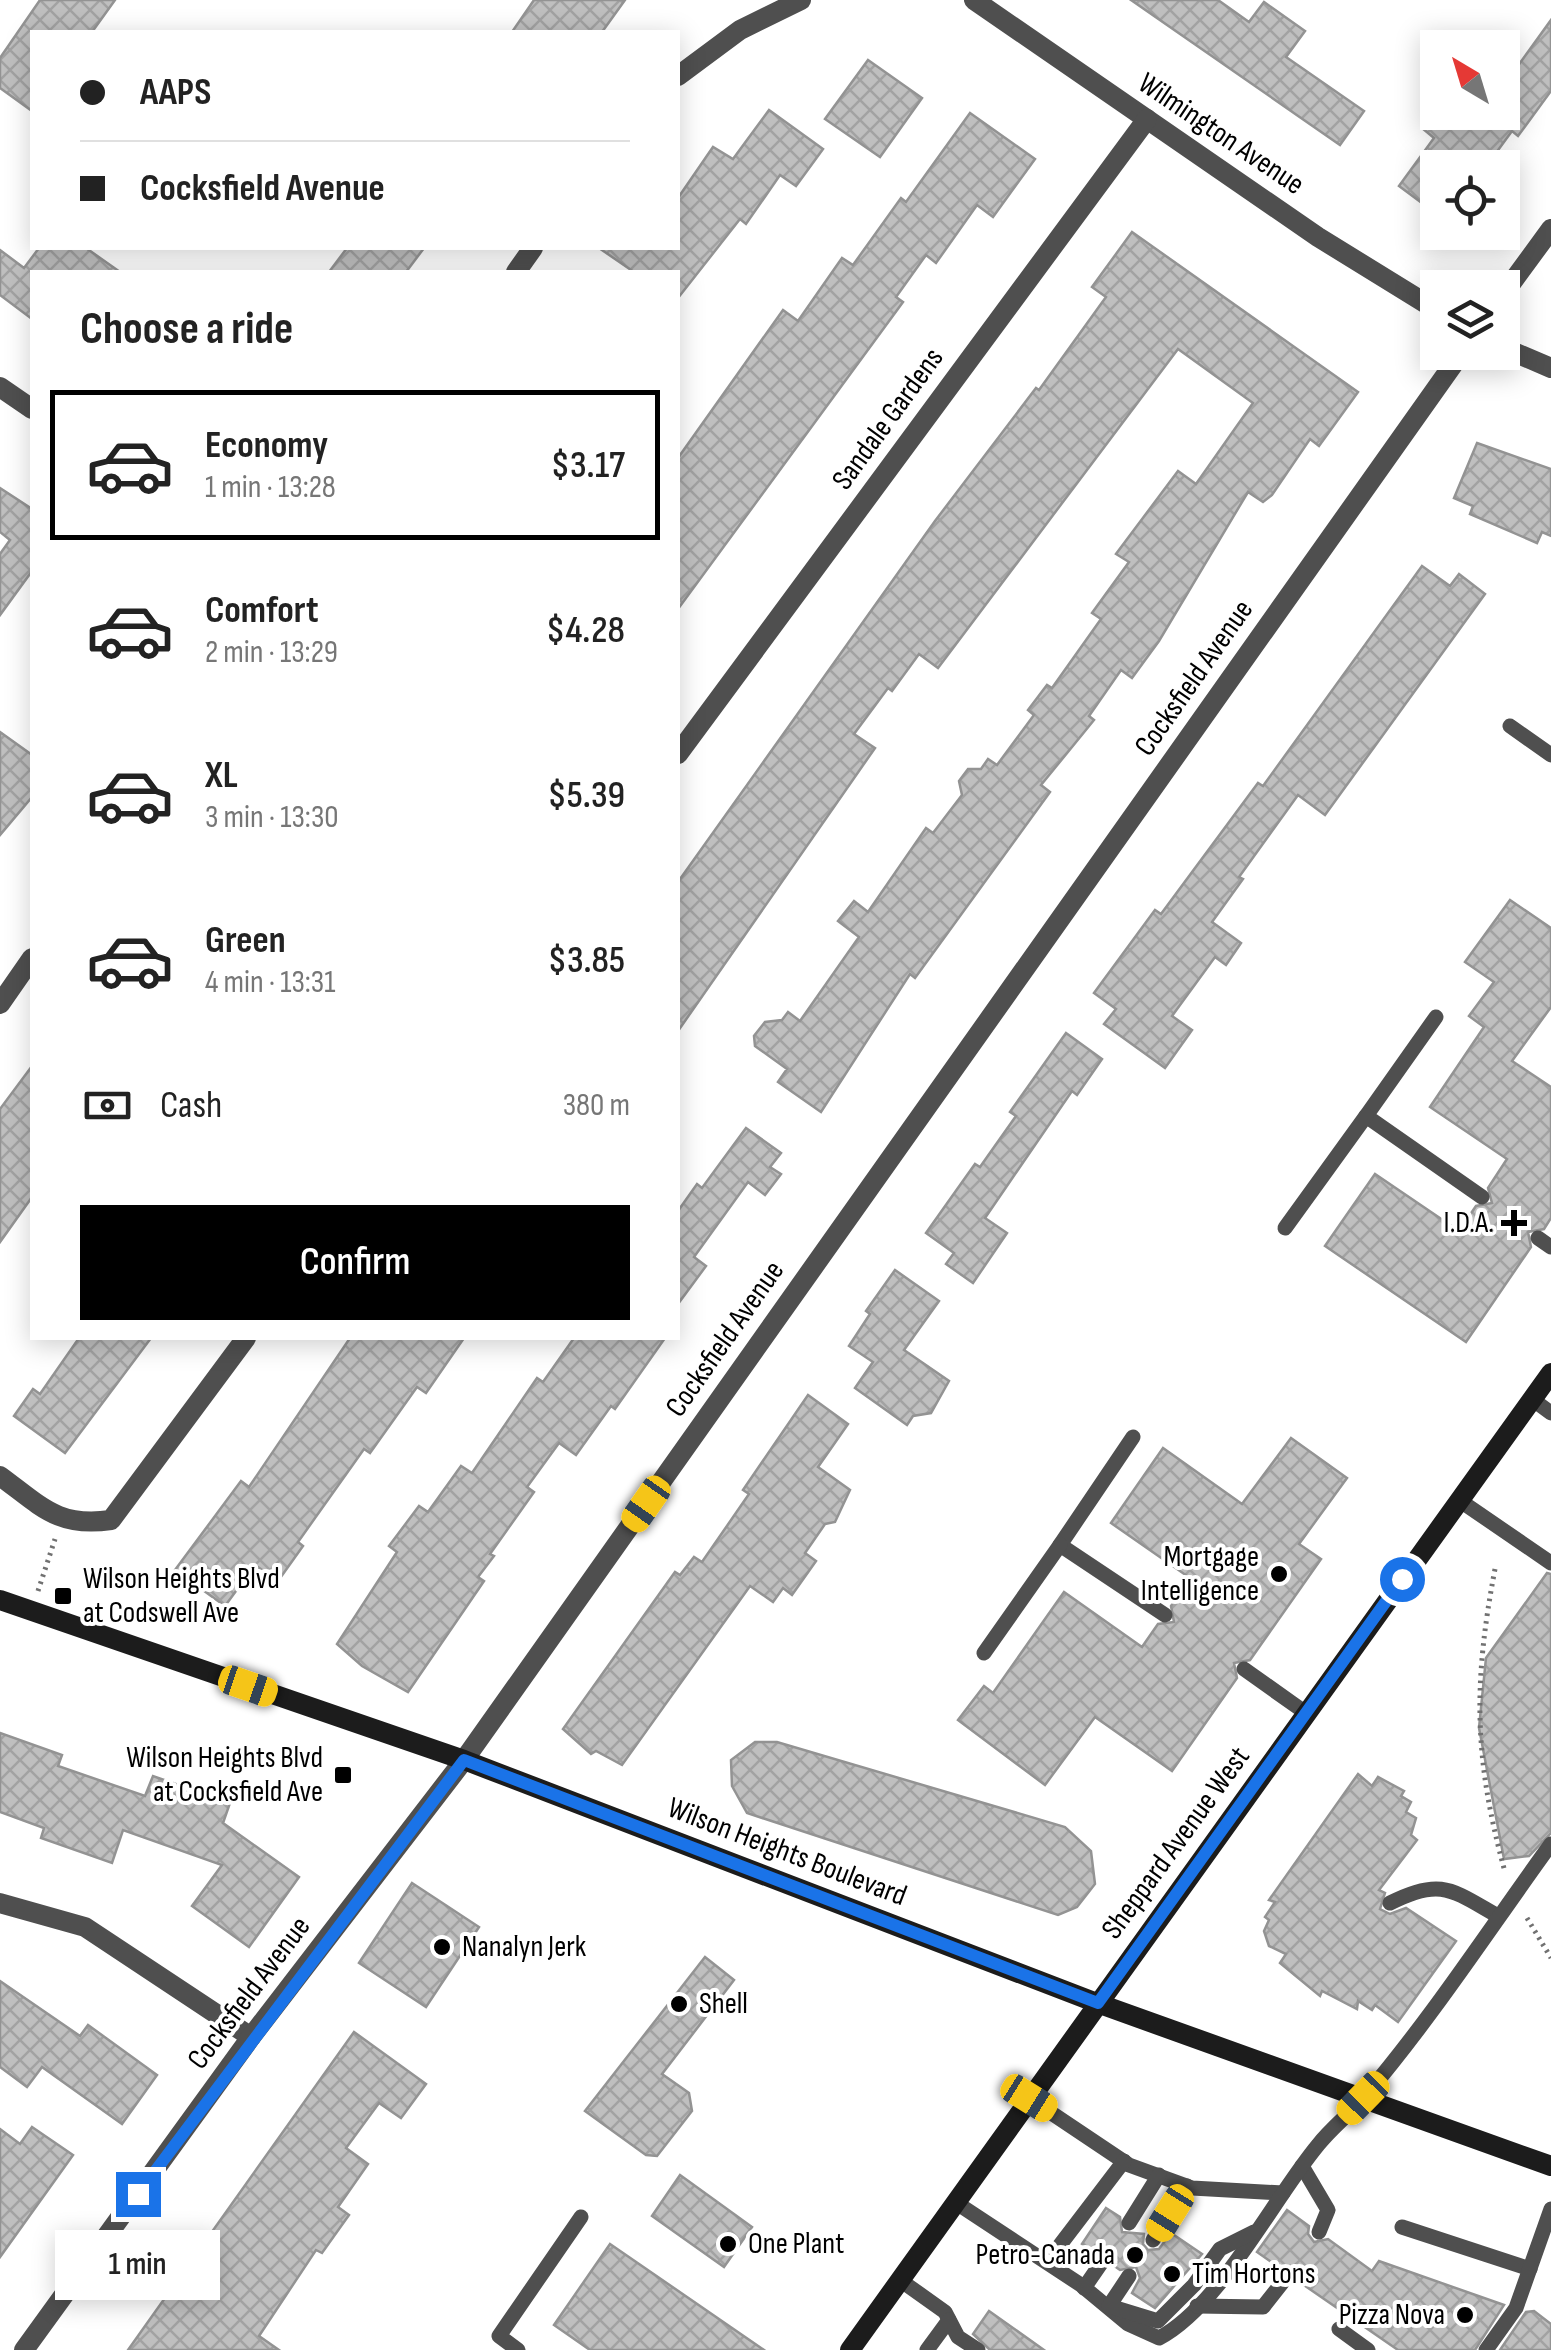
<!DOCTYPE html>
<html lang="en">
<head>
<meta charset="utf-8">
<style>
	body { margin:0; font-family:"Sofia Sans Condensed",sans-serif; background:#f2f2f2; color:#222; height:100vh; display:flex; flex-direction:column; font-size:38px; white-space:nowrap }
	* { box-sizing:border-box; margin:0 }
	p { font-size:32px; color:#767676 }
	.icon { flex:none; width:55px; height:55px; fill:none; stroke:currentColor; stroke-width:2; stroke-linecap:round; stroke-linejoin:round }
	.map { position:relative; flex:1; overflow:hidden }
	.sheet { position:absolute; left:30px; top:270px; width:650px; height:1070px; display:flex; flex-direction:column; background:#fff; border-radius:0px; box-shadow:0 5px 25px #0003 }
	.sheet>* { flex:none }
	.hud { position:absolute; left:30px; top:30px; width:650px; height:220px; border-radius:0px; box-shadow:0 5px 25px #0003; display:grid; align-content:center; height:220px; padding:0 50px; background:#fff }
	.needle { width:65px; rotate:322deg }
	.buttons { position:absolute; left:1420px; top:30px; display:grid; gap:20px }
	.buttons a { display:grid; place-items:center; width:100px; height:100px; border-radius:0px; background:#fff; box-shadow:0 5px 25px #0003; font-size:50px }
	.end { position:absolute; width:45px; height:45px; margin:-22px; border:12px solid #1a73e8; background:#fff; box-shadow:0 0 0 5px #fff }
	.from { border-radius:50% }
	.bubble { position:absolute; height:70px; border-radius:0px; background:#fff; box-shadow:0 5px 25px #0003; font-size:32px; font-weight:600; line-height:70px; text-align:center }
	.car { position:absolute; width:30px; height:60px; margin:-30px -15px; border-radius:12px; box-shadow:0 0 8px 2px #0007; background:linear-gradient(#f5c518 24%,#345 0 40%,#f5c518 0 76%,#345 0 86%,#f5c518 0) }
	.hud b { display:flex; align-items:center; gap:35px; height:95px; font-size:38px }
	.hud b+b { border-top:2px solid #e0e0e0 }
	.hud i { width:25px; height:25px; background:#222 }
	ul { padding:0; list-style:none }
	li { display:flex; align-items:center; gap:30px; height:150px; margin:0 20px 15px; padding:0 30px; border:5px solid transparent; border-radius:0px }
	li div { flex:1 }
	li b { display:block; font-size:38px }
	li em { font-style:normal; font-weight:600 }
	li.on { border-color:#000 }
	li>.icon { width:90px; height:90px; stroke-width:1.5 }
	h2 { padding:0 50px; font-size:45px; line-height:120px }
	.pay { display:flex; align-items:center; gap:25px; height:110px; padding:0 50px; font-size:38px }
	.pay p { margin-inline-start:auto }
	.cta { display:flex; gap:20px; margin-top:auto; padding:20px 50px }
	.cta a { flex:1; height:115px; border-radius:0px; background:#000; color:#fff; font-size:40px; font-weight:600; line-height:115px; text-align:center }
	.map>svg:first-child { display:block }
</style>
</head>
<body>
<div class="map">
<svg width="1551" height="2350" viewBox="0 0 1551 2350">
	<defs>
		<pattern id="building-cross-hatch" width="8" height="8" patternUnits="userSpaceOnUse" patternTransform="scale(2.5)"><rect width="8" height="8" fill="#bfbfbf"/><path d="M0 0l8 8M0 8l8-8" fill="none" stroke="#a2a2a2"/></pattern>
	</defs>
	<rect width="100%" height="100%" fill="#fff"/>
	<g fill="url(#building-cross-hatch)" stroke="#939393" stroke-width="2.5">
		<path d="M 40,0 L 115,0 L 92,32 L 32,32 L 32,111 L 0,88 L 0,58 Z"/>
		<path d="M 534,0 L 625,0 L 602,32 L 512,32 Z"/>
		<path d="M 1131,0 L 1218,0 L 1249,22 L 1264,2 L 1305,31 L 1286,57 L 1364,111 L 1340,145 Z"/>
		<path d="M 1551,20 L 1551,91 L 1518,136 L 1512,131 L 1485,168 L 1438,168 L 1438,215 L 1399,186 L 1434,138 L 1422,128 L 1433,112 L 1502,112 L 1502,88 Z"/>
		<path d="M 868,60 L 922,98 L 880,157 L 825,119 Z"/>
		<path d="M 769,110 L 823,149 L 796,186 L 780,175 L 746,224 L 740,219 L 678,298 L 678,272 L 634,272 L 599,248 L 678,248 L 678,198 L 713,147 L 733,159 Z"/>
		<path d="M 970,113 L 1035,159 L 993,217 L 977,205 L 936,263 L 926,255 L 896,297 L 903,302 L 678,609 L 678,458 L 783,310 L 798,321 L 842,258 L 853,265 L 901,198 L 906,202 Z"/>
		<path d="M 1132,232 L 1358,392 L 1319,446 L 1310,439 L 1272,495 L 1263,502 L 1248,492 L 1159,641 L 1132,678 L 1121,670 L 1089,716 L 1094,720 L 1041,785 L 1050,792 L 915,978 L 910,974 L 821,1112 L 778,1082 L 787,1069 L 755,1046 L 754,1036 L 765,1022 L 782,1020 L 788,1012 L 800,1021 L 859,937 L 838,921 L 854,901 L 868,912 L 926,828 L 933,833 L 962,795 L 959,781 L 968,769 L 981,769 L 988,759 L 997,765 L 1034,715 L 1028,710 L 1047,685 L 1052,688 L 1101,619 L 1092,613 L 1129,562 L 1116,554 L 1178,471 L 1196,484 L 1253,403 L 1178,349 L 938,668 L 919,654 L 892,691 L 888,688 L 854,734 L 875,748 L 678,1031 L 678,882 L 935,521 L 1036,388 L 1039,390 L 1106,297 L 1092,287 Z"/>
		<path d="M 39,248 L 86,248 L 120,272 L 31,272 L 32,319 L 0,295 L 0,250 L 24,268 Z"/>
		<path d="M 347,248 L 424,248 L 406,272 L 329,272 Z"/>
		<path d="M 1477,443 L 1551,469 L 1551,536 L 1542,532 L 1537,543 L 1470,514 L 1473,506 L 1454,498 Z"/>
		<path d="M 0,488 L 32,509 L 32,571 L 0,615 L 0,554 L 10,540 L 0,532 Z"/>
		<path d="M 1422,566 L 1450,586 L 1459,574 L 1485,594 L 1325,815 L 1298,795 L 1239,877 L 1243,879 L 1212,922 L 1241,943 L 1226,965 L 1215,957 L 1172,1016 L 1192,1030 L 1165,1068 L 1104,1024 L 1116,1009 L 1094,993 L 1155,910 L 1161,914 L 1258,783 L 1263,786 Z"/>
		<path d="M 0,732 L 32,755 L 32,797 L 0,835 Z"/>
		<path d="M 1510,900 L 1551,928 L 1551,1007 L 1512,1061 L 1551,1087 L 1551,1218 L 1544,1229 L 1528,1232 L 1531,1247 L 1466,1342 L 1325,1246 L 1375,1174 L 1459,1231 L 1476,1206 L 1492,1203 L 1488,1188 L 1507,1159 L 1430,1107 L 1484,1027 L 1469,1016 L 1494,982 L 1465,962 Z"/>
		<path d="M 1066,1033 L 1102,1059 L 1077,1095 L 1072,1091 L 985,1218 L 1007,1233 L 973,1283 L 946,1264 L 954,1253 L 926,1233 L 975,1164 L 980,1167 L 1016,1116 L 1010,1112 Z"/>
		<path d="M 32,1066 L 32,1197 L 0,1242 L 0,1109 Z"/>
		<path d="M 746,1128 L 781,1153 L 770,1167 L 781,1174 L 765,1195 L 748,1182 L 694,1257 L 706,1266 L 678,1304 L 678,1211 L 697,1184 L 702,1188 Z"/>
		<path d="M 895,1270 L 939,1301 L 904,1350 L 949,1381 L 931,1413 L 913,1416 L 907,1425 L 855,1388 L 873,1362 L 849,1346 L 870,1314 L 866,1311 Z"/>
		<path d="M 79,1338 L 151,1338 L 65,1453 L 14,1416 L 33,1389 L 40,1394 Z"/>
		<path d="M 350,1338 L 464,1338 L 426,1393 L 417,1387 L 370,1453 L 364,1449 L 298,1542 L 303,1546 L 278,1581 L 255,1565 L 225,1606 L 175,1570 L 241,1481 L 249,1487 Z"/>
		<path d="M 574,1338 L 665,1338 L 615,1409 L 611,1406 L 576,1455 L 559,1443 L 527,1487 L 534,1492 L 490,1554 L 494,1556 L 478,1577 L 484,1581 L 408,1692 L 362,1666 L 337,1644 L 397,1552 L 389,1546 L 419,1506 L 428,1512 L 461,1466 L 472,1473 L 537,1378 L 543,1382 Z"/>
		<path d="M 808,1395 L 848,1424 L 818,1467 L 850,1490 L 835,1522 L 825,1524 L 805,1553 L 816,1561 L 792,1595 L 783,1588 L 773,1602 L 750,1586 L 622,1765 L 596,1751 L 591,1754 L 563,1729 L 675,1572 L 680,1575 L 694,1557 L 702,1562 L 749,1494 L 743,1490 Z"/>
		<path d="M 1291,1438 L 1347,1478 L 1299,1544 L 1321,1559 L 1250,1660 L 1234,1663 L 1237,1678 L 1172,1771 L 1095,1717 L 1045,1785 L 958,1720 L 984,1686 L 993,1693 L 1064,1592 L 1142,1647 L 1158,1624 L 1174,1622 L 1171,1606 L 1190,1578 L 1111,1523 L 1163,1448 L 1242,1504 Z"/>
		<path d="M 1547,1573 L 1551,1574 L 1551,1833 L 1529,1856 L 1504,1859 L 1479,1728 L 1486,1658 Z"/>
		<path d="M 0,1733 L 62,1755 L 58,1766 L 145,1796 L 153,1776 L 230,1803 L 223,1823 L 299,1877 L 249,1947 L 192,1906 L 222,1865 L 123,1830 L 112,1863 L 41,1838 L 44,1828 L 0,1812 Z"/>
		<path d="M 755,1742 L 777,1742 L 1065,1827 L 1091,1851 L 1095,1884 L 1077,1907 L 1058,1915 L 747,1813 L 732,1786 L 731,1760 Z"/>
		<path d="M 1358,1774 L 1372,1786 L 1378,1777 L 1404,1791 L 1401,1796 L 1411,1802 L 1406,1812 L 1416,1818 L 1411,1835 L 1417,1840 L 1379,1890 L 1385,1893 L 1380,1909 L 1390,1914 L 1406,1908 L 1456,1941 L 1398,2022 L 1375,2005 L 1372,2010 L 1358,2001 L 1357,2009 L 1322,1991 L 1320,1996 L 1280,1963 L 1286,1954 L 1269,1946 L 1264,1931 L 1269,1920 L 1265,1917 L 1275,1902 L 1269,1900 Z"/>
		<path d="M 412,1883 L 479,1927 L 426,2007 L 359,1963 Z"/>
		<path d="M 705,1957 L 734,1980 L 662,2074 L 689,2093 L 692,2111 L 657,2156 L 646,2155 L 585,2111 Z"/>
		<path d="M 0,1981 L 80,2036 L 88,2025 L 157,2075 L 122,2124 L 42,2067 L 27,2087 L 0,2067 Z"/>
		<path d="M 354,2032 L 426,2084 L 401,2118 L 379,2103 L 346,2148 L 368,2164 L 338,2207 L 349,2215 L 322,2253 L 316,2250 L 259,2336 L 279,2350 L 128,2350 Z"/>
		<path d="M 32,2127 L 73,2155 L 0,2257 L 0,2129 L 20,2144 Z"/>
		<path d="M 680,2175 L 752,2227 L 724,2267 L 652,2216 Z"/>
		<path d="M 1106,2208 L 1120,2217 L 1122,2232 L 1144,2234 L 1143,2244 L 1148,2250 L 1159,2249 L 1171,2233 L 1202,2254 L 1155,2308 L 1132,2293 L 1140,2278 L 1136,2267 L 1120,2270 L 1113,2265 L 1110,2249 L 1095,2253 L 1082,2244 Z"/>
		<path d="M 1287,2210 L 1309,2226 L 1308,2234 L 1314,2242 L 1328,2239 L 1372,2271 L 1379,2261 L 1504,2305 L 1475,2350 L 1398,2350 L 1298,2281 L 1295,2265 L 1280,2268 L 1257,2252 Z"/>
		<path d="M 610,2244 L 764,2350 L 590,2350 L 554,2325 Z"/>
		<path d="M 989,2311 L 1044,2350 L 990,2350 L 973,2334 Z"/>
		<path d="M 1534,2311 L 1551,2324 L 1551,2350 L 1500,2350 L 1526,2312 Z"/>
	</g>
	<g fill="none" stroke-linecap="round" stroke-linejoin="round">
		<g stroke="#717171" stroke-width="5" stroke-dasharray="2.5 5" stroke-linecap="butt">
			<path d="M 1495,1569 C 1473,1684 1474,1759 1505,1872"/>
			<path d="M 38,1591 L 55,1539"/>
			<path d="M 1527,1918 L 1551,1958"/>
		</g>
		<g stroke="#4f4f4f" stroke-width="15">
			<path d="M 1510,726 L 1551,755"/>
			<path d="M 1436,1017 L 1366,1116 L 1482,1197"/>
			<path d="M 1285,1228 L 1366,1116"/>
			<path d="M 1538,1238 L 1551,1247"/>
			<path d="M 1532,1399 L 1551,1413"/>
			<path d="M 1133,1437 L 1060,1545 L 1165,1615"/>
			<path d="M 1459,1500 L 1551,1563"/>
			<path d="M 984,1653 L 1060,1545"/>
			<path d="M 1244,1669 L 1306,1713"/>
			<path d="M 1390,1903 C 1441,1877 1452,1890 1498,1916"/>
			<path d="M 1029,2098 L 1129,2165 L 1192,2188 L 1283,2193"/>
			<path d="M 1302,2166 L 1328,2210 L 1319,2232"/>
			<path d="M 955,2202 L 1081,2285 L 1128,2324 L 1159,2338 C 1220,2306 1273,2199 1318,2145 C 1332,2127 1351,2113 1365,2096 C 1433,2016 1490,1928 1551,1844"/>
			<path d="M 1129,2223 L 1159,2175"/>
			<path d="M 1402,2227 L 1530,2269"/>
			<path d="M 1153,2240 L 1187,2186"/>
			<path d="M 1047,2262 L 1124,2161"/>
			<path d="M 1129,2276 L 1109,2306 L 1158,2321 L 1194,2285 L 1220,2249 L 1254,2232"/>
			<path d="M 900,2280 L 945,2312 L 958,2337 L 978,2350"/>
			<path d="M 1084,2288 L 1104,2259"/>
			<path d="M 1197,2306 L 1263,2307 L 1289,2274"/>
			<path d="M 1339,2329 L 1368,2350"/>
			<path d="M 518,2350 L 499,2336 L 581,2217"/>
			<path d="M 927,2350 L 949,2320"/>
			<path d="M 1486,2350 L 1516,2308 L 1551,2209"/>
		</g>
		<g stroke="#4f4f4f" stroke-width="20">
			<path d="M 974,0 L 1318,237 L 1438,311"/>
			<path d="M 678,76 L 740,30 L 801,0"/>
			<path d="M 516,272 L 533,248"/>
			<path d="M 1502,296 L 1551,229"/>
			<path d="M 1502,347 L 1551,368"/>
			<path d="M 0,387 L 32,409"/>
			<path d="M 678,754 L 1147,119"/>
			<path d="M 0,1004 L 32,958"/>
			<path d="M 0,1476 C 41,1506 58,1528 111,1520 L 246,1338"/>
			<path d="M 0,1903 L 85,1927 L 251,2037"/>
			<path d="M 24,2350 L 251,2037 L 464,1760 L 1462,352"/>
		</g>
		<g stroke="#1c1c1c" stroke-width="20">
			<path d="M 0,1600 L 464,1760 L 1097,2003 L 1551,2166"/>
			<path d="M 850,2350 L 1551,1373"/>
		</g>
	</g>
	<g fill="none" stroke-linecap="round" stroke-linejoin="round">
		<path stroke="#1a73e8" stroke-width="12" d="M 138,2194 L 464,1760 L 1098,2003 L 1402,1579"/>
	</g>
	<g fill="#000" stroke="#fff" stroke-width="4">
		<path d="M1509 1208h10v10h10v10h-10v10h-10v-10h-10v-10h10z"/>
		<circle cx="1279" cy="1574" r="10"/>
		<rect x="53" y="1586" width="20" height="20" rx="5"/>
		<rect x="333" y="1765" width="20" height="20" rx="5"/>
		<circle cx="442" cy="1947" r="10"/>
		<circle cx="679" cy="2004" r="10"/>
		<circle cx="728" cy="2244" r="10"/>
		<circle cx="1135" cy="2255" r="10"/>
		<circle cx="1172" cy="2274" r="10"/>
		<circle cx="1465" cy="2315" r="10"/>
	</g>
	<g text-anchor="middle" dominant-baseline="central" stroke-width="8" stroke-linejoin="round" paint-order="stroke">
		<g font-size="30" fill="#000" stroke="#fff">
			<text transform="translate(1221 134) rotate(34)">Wilmington Avenue</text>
			<text transform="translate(888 419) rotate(-54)">Sandale Gardens</text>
			<text transform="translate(1194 678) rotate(-55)">Cocksfield Avenue</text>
			<text transform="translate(725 1339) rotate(-55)">Cocksfield Avenue</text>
			<text transform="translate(1176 1843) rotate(-54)">Sheppard Avenue West</text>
			<text transform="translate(787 1852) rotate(21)">Wilson Heights Boulevard</text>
			<text transform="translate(249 1993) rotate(-53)">Cocksfield Avenue</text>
		</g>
		<g font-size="30" fill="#000" stroke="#fff" text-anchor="end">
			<text x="1494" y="1223">I.D.A.</text>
			<text x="1259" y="1557">Mortgage<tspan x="1259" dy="34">Intelligence</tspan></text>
			<text x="83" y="1579" text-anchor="start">Wilson Heights Blvd<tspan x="83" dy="34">at Codswell Ave</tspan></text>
			<text x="323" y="1758">Wilson Heights Blvd<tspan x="323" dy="34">at Cocksfield Ave</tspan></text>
			<text x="462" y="1947" text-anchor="start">Nanalyn Jerk</text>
			<text x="699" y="2004" text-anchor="start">Shell</text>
			<text x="748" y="2244" text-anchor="start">One Plant</text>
			<text x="1115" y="2255">Petro-Canada</text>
			<text x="1192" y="2274" text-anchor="start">Tim Hortons</text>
			<text x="1445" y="2315">Pizza Nova</text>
		</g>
	</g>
</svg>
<div class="buttons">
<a><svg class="needle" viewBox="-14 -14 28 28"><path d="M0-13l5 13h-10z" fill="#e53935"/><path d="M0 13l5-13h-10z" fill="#767676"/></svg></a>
<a><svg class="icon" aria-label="locate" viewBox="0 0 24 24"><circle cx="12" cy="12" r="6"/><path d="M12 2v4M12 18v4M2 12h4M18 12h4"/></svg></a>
<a><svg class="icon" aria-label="layers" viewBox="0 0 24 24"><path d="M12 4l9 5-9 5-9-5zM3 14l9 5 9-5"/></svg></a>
</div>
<i class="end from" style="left:1402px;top:1579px"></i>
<i class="end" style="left:138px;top:2194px"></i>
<div class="bubble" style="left:55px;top:2230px;width:165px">1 min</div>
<i class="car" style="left:646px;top:1504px;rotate:215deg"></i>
<i class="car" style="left:248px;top:1686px;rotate:109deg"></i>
<i class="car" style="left:1029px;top:2098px;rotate:122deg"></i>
<i class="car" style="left:1363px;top:2098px;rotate:224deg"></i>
<i class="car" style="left:1170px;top:2213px;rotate:212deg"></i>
<div class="hud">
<b><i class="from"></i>AAPS</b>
<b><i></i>Cocksfield Avenue</b>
</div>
<section class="sheet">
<h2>Choose a ride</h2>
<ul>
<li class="on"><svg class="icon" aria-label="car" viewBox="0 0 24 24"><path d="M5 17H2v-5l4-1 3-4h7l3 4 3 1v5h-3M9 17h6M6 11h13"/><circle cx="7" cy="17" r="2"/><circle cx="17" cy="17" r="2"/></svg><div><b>Economy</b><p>1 min · 13:28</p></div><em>$3.17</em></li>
<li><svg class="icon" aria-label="car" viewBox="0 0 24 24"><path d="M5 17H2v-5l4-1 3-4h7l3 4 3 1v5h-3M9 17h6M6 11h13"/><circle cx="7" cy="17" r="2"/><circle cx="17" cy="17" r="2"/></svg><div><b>Comfort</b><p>2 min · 13:29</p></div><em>$4.28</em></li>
<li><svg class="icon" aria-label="car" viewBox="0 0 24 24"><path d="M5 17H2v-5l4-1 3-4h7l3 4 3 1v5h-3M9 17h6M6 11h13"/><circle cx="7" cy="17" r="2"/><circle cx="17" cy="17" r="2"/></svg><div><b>XL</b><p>3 min · 13:30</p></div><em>$5.39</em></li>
<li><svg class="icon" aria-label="car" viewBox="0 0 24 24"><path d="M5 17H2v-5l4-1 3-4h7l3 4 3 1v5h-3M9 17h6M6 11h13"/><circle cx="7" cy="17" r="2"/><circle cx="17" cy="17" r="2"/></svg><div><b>Green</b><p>4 min · 13:31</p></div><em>$3.85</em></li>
</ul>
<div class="pay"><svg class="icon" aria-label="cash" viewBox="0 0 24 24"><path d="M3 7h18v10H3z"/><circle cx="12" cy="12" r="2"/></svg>Cash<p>380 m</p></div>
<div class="cta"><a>Confirm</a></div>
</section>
</div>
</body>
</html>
